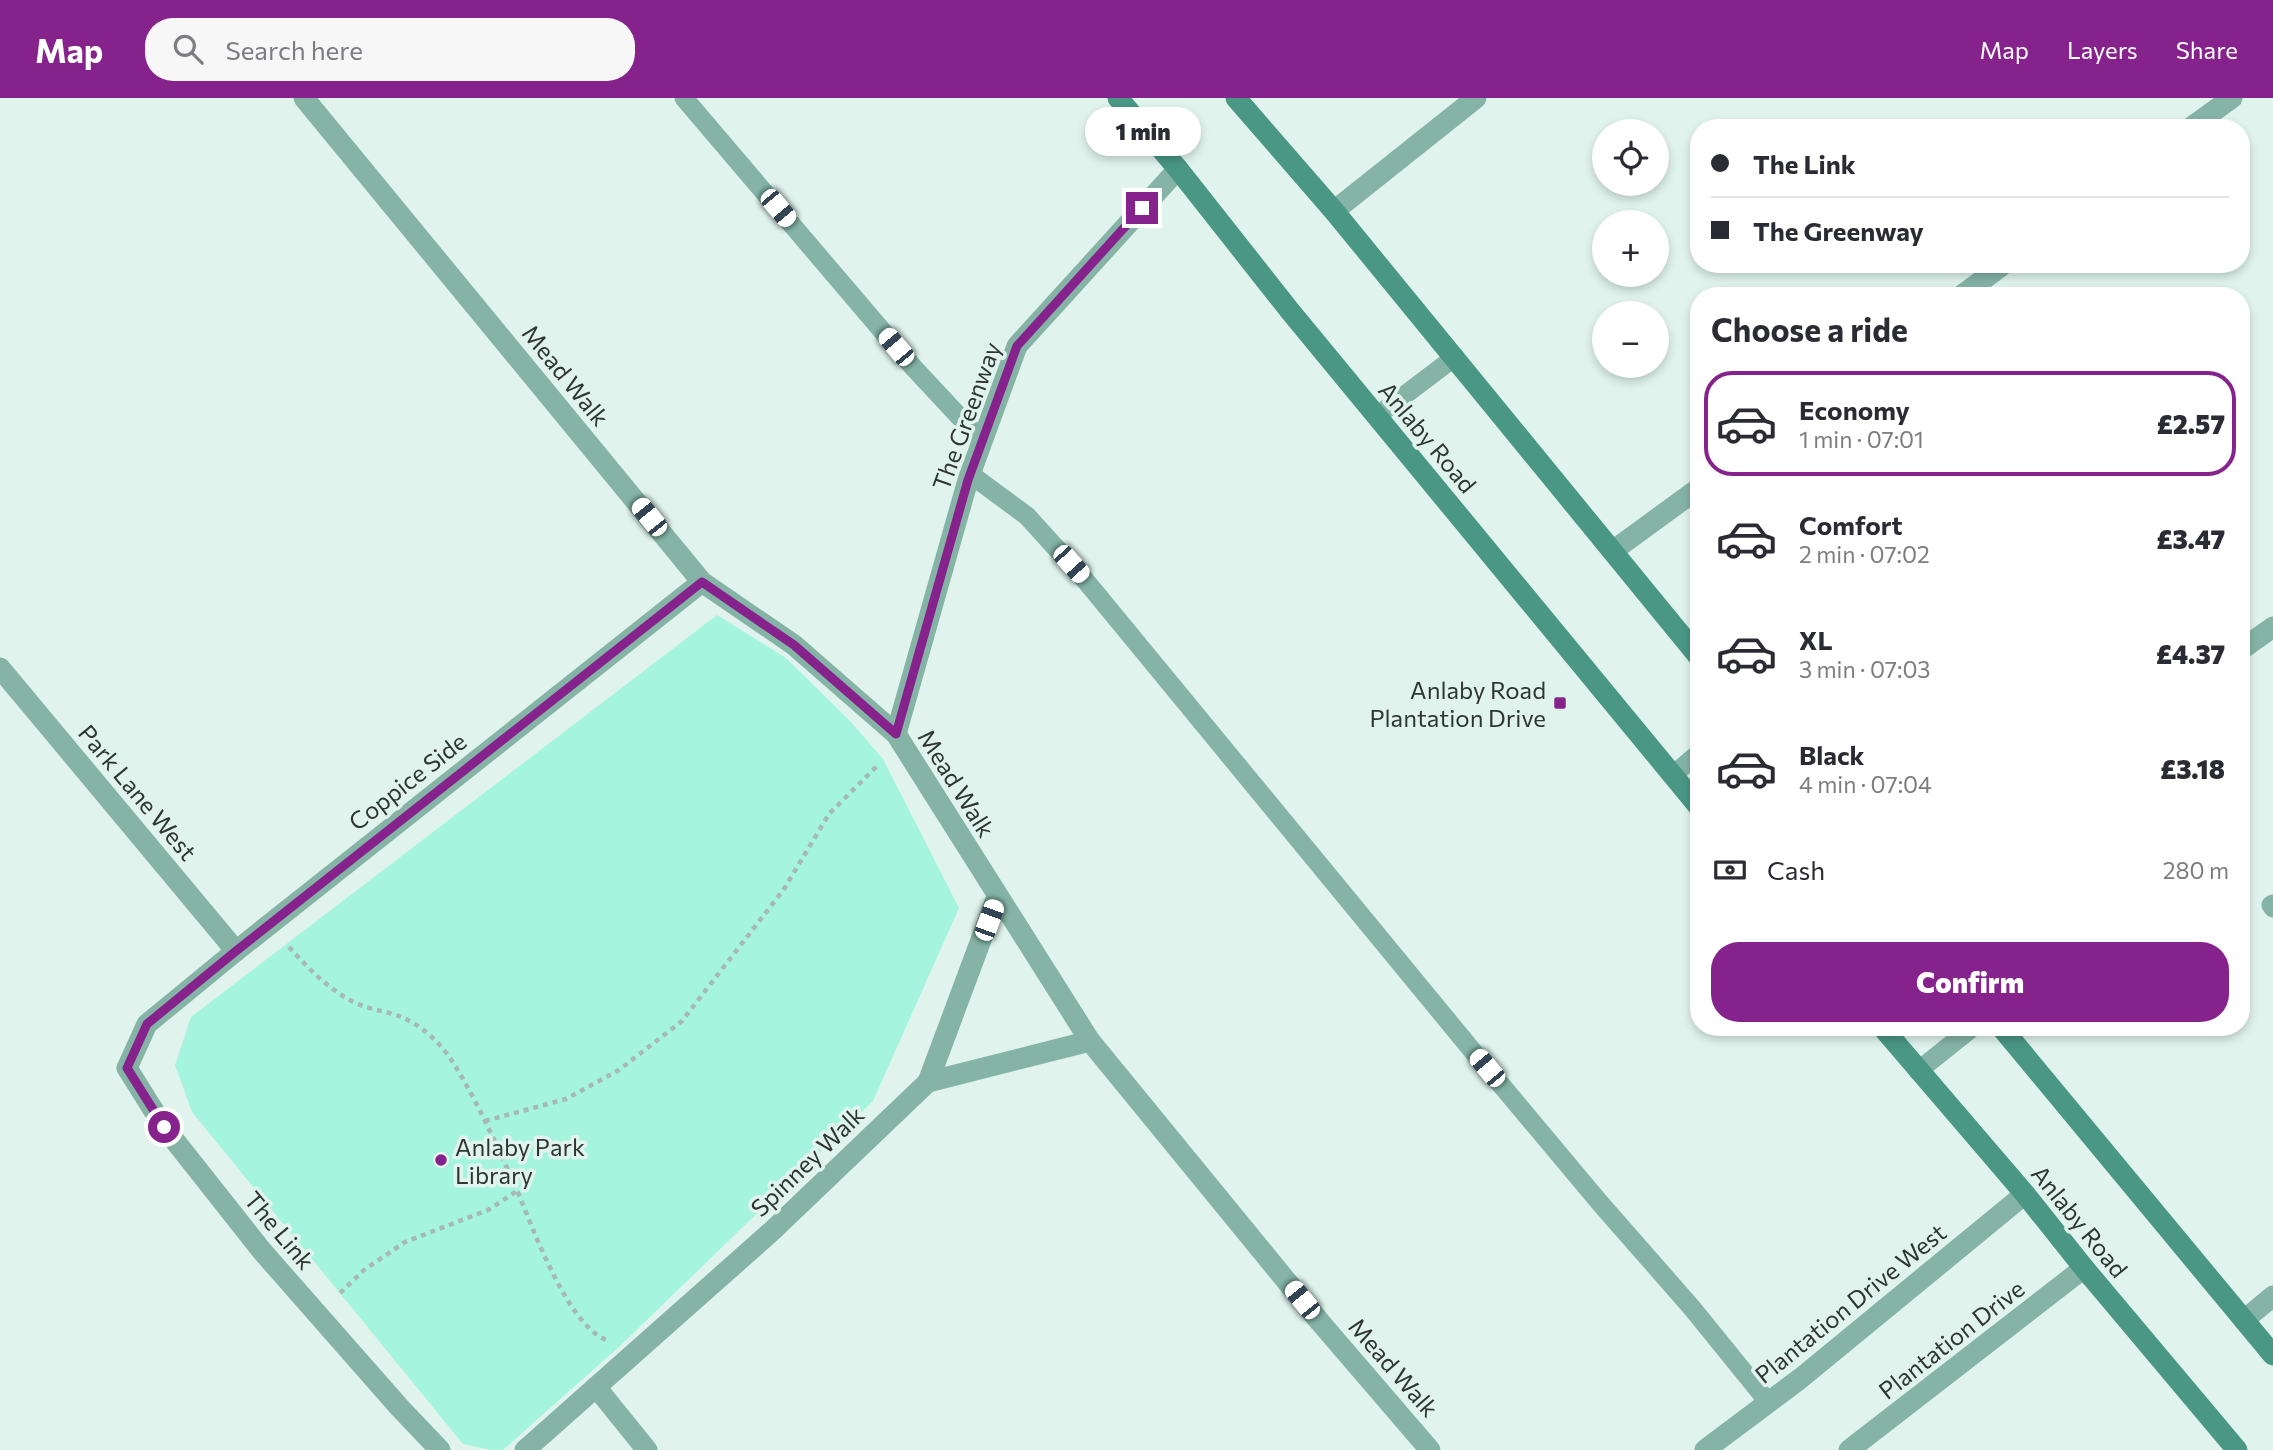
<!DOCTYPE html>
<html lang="en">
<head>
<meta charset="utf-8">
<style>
	body { margin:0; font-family:Commissioner,sans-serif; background:#f7f7f7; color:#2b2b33; height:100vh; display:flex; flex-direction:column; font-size:26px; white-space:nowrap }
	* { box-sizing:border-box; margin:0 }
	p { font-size:23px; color:#7c7c81 }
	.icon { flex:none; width:38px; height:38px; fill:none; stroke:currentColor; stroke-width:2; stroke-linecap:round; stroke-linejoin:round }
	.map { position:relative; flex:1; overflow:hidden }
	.side { position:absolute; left:1690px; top:189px; width:560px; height:749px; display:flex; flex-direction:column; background:#fff; border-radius:28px; box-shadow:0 4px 10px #0003 }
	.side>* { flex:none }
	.hud { position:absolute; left:1690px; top:21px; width:560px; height:154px; border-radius:28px; box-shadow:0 4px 10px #0003; display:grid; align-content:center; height:154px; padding:0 21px; background:#fff }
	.fabs { position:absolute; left:1592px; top:21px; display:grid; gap:14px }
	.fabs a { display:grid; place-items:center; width:77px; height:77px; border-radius:50%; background:#fff; box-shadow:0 4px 10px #0003; font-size:35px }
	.end { position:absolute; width:32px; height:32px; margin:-16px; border:9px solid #85228b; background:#fff; box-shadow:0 0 0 4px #fff }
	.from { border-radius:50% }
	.bubble { position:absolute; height:49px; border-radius:24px; background:#fff; box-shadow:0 4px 10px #0003; font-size:23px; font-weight:800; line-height:49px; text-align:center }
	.car { position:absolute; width:21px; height:42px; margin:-21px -10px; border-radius:9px; box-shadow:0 0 5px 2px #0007; background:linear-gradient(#fff 24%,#345 0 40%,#fff 0 76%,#345 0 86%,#fff 0) }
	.hud b { display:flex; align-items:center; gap:24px; height:66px; font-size:26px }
	.hud b+b { border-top:2px solid #e1e1e2 }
	.hud i { width:18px; height:18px; background:#2b2b33 }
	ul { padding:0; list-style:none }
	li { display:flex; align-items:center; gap:21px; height:105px; margin:0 14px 10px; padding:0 7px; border:4px solid transparent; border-radius:28px }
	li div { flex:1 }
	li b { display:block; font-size:26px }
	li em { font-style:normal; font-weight:800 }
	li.active { border-color:#85228b }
	li>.icon { width:63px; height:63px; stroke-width:1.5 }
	h2 { padding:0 21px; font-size:32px; line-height:84px }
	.pay { display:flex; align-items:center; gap:18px; height:77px; padding:0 21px; font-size:26px }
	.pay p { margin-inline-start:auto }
	.action { display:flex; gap:14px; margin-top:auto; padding:14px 21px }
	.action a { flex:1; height:80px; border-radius:28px; background:#85228b; color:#fff; font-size:28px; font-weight:800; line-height:80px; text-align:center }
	header { display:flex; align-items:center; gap:42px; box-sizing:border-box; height:98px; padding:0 35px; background:#85228b; color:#fff }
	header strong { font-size:33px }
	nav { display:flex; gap:38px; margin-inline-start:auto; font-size:24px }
	.search { width:490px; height:63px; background:#f7f7f7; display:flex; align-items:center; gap:18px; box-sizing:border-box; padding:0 24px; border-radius:28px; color:#7c7c81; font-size:26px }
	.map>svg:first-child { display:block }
</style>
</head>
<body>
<header>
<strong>Map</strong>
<div class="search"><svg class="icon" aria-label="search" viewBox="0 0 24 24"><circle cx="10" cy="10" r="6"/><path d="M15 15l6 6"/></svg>Search here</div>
<nav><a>Map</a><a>Layers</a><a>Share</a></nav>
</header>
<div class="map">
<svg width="2273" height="1352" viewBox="0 0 2273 1352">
	<rect width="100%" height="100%" fill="#e0f4ed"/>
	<path fill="#a4f4de" d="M 717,517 L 786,560 L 851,624 L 883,661 L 959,810 L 873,1003 L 621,1247 L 503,1352 L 491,1352 L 463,1346 L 192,1014 L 175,967 L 191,919 Z"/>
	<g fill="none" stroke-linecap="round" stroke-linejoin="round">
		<g stroke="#a8b8b3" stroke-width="4.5" stroke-dasharray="5 5" stroke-linecap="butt">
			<path d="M 289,849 C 309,871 331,894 358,906 C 371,912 386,913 399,918 C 424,928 444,948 457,971 C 480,1009 498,1050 516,1090 C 532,1127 567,1228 607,1242"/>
			<path d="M 485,1023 L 566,1001 L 619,972 L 682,923 L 784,791 L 829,716 L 879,666"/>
			<path d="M 340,1195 L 364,1172 L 405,1144 L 488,1112 L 517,1093"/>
		</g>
		<g stroke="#85b4a7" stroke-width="19">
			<path d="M 684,0 L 913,269 L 982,343"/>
			<path d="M 1377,318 L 1455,259"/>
			<path d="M 970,376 L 1027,418 L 1085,482 L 1471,951 L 1600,1105 L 1692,1210 L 1769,1305"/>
			<path d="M 1673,677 L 1699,655"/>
			<path d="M 2273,806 L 2271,807 L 2273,810"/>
			<path d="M 1918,973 L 1973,929"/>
		</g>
		<g stroke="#85b4a7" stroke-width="21">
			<path d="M 304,0 L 702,484 L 794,547 L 896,636 L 1090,943 L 1320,1224 L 1430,1352"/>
			<path d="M 2190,30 L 2232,0"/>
			<path d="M 1334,113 L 1476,0"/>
			<path d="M 1961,198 L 2004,166"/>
			<path d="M 1614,452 L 1699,390"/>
			<path d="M 2242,551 L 2273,529"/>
			<path d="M 0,570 L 236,853"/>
			<path d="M 896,636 L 968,382 L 1017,248 L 1178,71"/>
			<path d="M 928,984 L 997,799"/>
			<path d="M 2244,1222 L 2273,1198"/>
			<path d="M 596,1289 L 647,1352"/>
			<path d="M 440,1352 L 400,1310 L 262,1153 L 164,1029 L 127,970 L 147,926 L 236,853 L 702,484"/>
			<path d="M 525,1352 L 772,1133 L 928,984 L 1090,943"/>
			<path d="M 1705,1352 L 1801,1280 L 2025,1096"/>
			<path d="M 1849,1352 L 2084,1170"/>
		</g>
		<g stroke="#4a9785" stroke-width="21">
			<path d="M 1118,0 L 1178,71 L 1290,213 L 1699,709"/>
			<path d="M 1236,0 L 1334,113 L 1699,559"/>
			<path d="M 1882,929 L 2025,1096 L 2084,1170 L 2237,1352"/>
			<path d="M 2001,929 L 2273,1257"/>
		</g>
	</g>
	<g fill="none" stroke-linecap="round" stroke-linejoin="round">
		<path stroke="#85228b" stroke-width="9" d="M 164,1029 L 127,970 L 147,926 L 236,853 L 702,484 L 794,547 L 896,636 L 968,382 L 1017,248 L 1142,110"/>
	</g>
	<g fill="#85228b" stroke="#e0f4ed" stroke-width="2.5">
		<rect x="1553" y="598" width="14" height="14" rx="3.5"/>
		<circle cx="441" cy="1062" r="7"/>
	</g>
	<g text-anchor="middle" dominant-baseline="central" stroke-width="7" stroke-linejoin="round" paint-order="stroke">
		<g font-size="24" fill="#2e3533" stroke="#e0f4ed">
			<text transform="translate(566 277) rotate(51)">Mead Walk</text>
			<text transform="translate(966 318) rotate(-70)">The Greenway</text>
			<text transform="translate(1428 339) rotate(50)">Anlaby Road</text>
			<text transform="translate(407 683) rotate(-38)">Coppice Side</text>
			<text transform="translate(957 685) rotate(58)">Mead Walk</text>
			<text transform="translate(138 694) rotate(50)">Park Lane West</text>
			<text transform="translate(807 1063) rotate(-44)">Spinney Walk</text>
			<text transform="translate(2080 1123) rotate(51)">Anlaby Road</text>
			<text transform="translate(280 1132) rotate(50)">The Link</text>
			<text transform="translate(1850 1205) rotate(-39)">Plantation Drive West</text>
			<text transform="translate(1951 1241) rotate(-38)">Plantation Drive</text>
			<text transform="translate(1394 1269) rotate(49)">Mead Walk</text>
		</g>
		<g font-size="24" fill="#2e3533" stroke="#e0f4ed" text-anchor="end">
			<text x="1546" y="591">Anlaby Road<tspan x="1546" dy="28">Plantation Drive</tspan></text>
			<text x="455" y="1048" text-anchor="start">Anlaby Park<tspan x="455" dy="28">Library</tspan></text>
		</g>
	</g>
</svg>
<div class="fabs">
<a><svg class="icon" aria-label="locate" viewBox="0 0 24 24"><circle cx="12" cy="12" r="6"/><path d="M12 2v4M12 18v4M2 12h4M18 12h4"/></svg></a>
<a>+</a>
<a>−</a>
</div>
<i class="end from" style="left:164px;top:1029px"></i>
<i class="end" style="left:1142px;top:110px"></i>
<div class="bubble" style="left:1085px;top:9px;width:116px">1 min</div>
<i class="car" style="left:778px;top:110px;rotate:140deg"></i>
<i class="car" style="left:896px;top:249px;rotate:320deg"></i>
<i class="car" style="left:649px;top:419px;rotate:321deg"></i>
<i class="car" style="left:1071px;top:466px;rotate:138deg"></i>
<i class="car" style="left:989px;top:822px;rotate:20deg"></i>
<i class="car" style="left:1487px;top:970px;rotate:320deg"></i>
<i class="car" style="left:1302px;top:1202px;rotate:321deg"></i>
<div class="hud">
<b><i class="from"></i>The Link</b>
<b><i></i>The Greenway</b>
</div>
<section class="side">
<h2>Choose a ride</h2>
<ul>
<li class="active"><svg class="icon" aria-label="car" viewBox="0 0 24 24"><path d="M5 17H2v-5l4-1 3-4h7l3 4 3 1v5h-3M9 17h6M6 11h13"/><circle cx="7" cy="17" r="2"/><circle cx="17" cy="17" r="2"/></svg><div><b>Economy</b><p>1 min · 07:01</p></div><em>£2.57</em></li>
<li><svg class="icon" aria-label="car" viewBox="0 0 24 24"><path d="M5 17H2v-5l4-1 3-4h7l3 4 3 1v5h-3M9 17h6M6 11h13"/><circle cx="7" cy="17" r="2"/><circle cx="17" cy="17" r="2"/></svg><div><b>Comfort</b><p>2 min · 07:02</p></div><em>£3.47</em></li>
<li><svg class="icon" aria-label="car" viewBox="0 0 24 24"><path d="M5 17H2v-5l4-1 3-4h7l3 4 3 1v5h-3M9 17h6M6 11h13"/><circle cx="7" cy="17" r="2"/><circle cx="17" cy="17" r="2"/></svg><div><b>XL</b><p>3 min · 07:03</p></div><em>£4.37</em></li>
<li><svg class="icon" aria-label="car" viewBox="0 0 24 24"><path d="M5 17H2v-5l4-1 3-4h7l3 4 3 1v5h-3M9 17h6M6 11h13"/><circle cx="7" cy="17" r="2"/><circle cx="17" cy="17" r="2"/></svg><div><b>Black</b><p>4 min · 07:04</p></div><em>£3.18</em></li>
</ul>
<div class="pay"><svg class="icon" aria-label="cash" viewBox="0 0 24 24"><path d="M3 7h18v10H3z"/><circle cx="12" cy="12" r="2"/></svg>Cash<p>280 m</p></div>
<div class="action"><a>Confirm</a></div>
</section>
</div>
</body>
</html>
